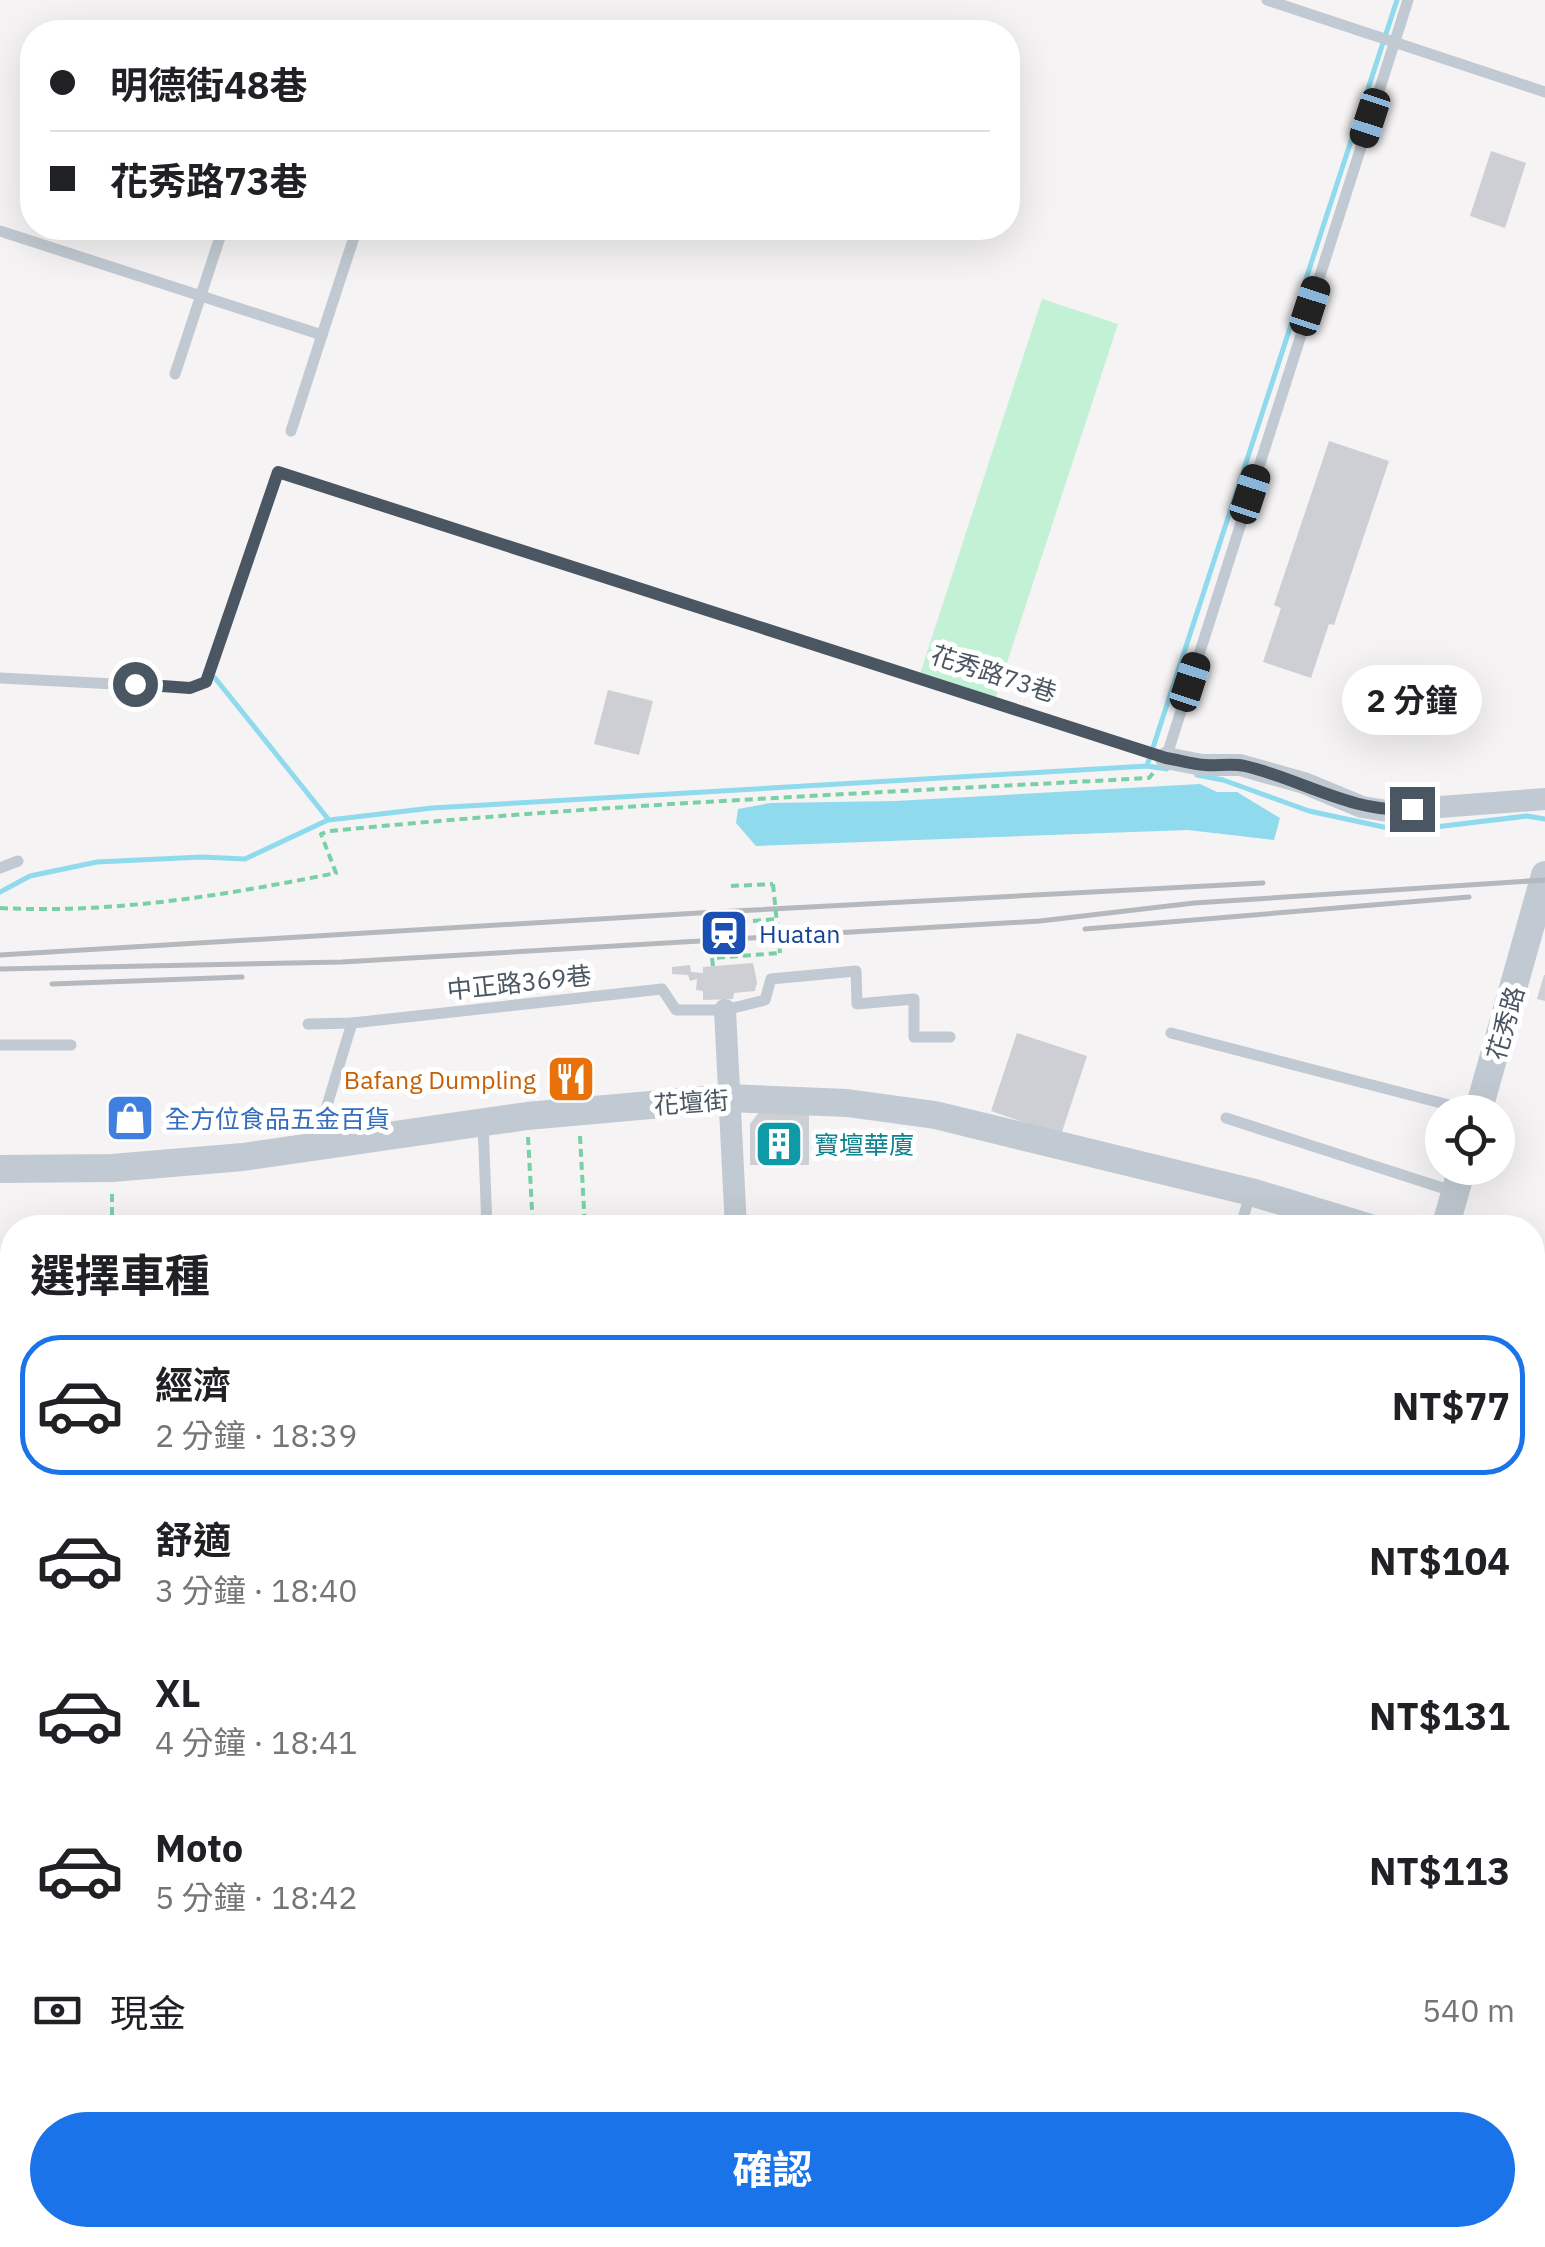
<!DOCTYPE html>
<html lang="zh-TW">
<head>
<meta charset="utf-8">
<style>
	body { margin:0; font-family:"IBM Plex Sans","Noto Sans TC",sans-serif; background:#f6f6f6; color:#202124; height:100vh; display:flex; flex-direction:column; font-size:38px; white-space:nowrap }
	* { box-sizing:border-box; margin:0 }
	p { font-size:32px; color:#757577 }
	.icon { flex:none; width:55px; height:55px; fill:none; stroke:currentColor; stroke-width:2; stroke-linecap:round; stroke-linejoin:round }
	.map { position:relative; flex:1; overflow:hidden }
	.drawer { position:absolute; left:0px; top:1215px; width:1545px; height:1032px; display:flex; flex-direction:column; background:#fff; border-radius:40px 40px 0 0; box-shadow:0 10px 40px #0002 }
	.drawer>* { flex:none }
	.top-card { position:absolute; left:20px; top:20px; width:1000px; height:220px; border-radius:40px; box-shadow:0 10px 40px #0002; display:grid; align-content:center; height:220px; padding:0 30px; background:#fff }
	.controls { position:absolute; left:1425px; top:1095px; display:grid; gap:20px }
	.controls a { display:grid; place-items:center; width:90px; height:90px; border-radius:50%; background:#fff; box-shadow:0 10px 40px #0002; font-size:50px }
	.end { position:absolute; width:45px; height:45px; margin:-22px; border:12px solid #4a5661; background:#fff; box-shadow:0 0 0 5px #fff }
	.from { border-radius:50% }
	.bubble { position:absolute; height:70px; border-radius:35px; background:#fff; box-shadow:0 10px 40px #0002; font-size:32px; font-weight:700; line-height:70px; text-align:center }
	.car { position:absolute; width:30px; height:60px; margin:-30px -15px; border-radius:12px; box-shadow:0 0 8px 2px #0007; background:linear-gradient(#222 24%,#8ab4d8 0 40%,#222 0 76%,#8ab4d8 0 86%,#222 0) }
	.top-card b { display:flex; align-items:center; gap:35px; height:95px; font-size:38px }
	.top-card b+b { border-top:2px solid #e0e0e0 }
	.top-card i { width:25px; height:25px; background:#202124 }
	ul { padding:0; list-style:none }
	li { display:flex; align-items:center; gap:30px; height:140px; margin:0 20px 15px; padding:0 10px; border:5px solid transparent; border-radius:40px }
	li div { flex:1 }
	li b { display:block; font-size:38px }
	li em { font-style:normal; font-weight:700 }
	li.selected { border-color:#1a73e8 }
	li>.icon { width:90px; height:90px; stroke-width:1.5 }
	h2 { padding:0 30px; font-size:45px; line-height:120px }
	.pay { display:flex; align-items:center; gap:25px; height:110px; padding:0 30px; font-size:38px }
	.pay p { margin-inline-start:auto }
	.button { display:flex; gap:20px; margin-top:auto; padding:20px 30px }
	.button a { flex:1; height:115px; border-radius:60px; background:#1a73e8; color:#fff; font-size:40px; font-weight:700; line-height:115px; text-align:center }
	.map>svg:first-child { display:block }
</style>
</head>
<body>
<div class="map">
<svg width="1545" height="2247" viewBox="0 0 1545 2247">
	<rect width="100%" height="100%" fill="#f5f3f3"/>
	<path fill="#c3f1d5" d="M 1042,299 L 1118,324 L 995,699 L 920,674 Z"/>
	<path fill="#90daee" d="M 1200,784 L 1217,792 L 1237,792 L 1280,818 L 1274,840 L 1188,830 L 756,846 L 736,823 L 738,809 L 770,803 L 895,801 Z"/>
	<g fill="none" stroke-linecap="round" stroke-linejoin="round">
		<g stroke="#90daee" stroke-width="5">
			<path d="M 215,678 L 329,820 L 432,808 L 1147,766 L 1167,769"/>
			<path d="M 1147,766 L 1397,0"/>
			<path d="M 1197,775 L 1223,780 L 1309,811 L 1402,831 L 1527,816 L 1545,819"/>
			<path d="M 0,892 L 30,876 L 97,862 L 202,857 L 245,859 L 328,820"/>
		</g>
		<g stroke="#90daee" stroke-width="20">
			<path d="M 0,1474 L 12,1475"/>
			<path d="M 1532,1496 L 1544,1497 L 1545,1504"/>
		</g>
	</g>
	<g fill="#cdcfd5">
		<path d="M 1491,151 L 1526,163 L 1505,228 L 1470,216 Z"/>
		<path d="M 1329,441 L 1389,461 L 1334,625 L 1329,624 L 1311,678 L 1263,662 L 1281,608 L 1274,605 Z"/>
		<path d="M 608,690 L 653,701 L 639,755 L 594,744 Z"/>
		<path d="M 753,963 L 757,982 L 755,991 L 734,993 L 733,999 L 703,1000 L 703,991 L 696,990 L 697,979 L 690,981 L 688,975 L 672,974 L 672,967 L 690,965 L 691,972 L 703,973 L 703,967 Z"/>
		<path d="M 1544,975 L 1545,975 L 1545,1001 L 1537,999 Z"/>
		<path d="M 1017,1033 L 1087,1056 L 1061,1135 L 991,1111 Z"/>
		<path d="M 760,1111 L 809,1111 L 809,1165 L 750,1165 L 750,1124 Z"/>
		<rect x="1532" y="1622" width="13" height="63"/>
	</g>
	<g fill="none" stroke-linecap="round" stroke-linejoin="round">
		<g stroke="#7ad0a6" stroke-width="4" stroke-dasharray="8 5" stroke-linecap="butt">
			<path d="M 731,886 L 773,884"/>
			<path d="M 0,908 C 113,914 226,895 336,873 L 321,834 L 330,831 C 602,804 875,793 1149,778 L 1153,773"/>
			<path d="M 740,922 L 777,919"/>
			<path d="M 713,966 L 712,958 L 780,953"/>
			<path d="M 580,1136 L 585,1228"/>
			<path d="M 528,1137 L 533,1228"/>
			<path d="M 112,1228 L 112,1193"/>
			<path d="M 0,1508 L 12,1511"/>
		</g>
		<g stroke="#c1cad2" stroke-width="11">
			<path d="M 1267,0 L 1545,92"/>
			<path d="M 0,231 L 322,335 L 357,228"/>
			<path d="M 175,374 L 223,228"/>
			<path d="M 291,431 L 322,335"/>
			<path d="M 0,678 L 190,688 L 206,682 L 278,472 L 1166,758 L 1408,0"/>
			<path d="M 0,868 L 18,861"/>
			<path d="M 308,1024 L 352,1023 L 662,989 L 676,1010 L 725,1010 L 765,1000 L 771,979 L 856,971 L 857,1004 L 914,999 L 914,1037 L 950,1037"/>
			<path d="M 1171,1033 L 1476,1112"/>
			<path d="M 0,1045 L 71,1045"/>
			<path d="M 1226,1118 L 1455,1192"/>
			<path d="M 483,1123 L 487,1228"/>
			<path d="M 315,1145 L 352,1023"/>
			<path d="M 1240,1228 L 1251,1192"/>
			<path d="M 4,1367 L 10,1442"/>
			<path d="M 0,1648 L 12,1671"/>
			<path d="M 1532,1773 L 1545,1776"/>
			<path d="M 1532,2032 L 1545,2019"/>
			<path d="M 0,2226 L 12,2215"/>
			<path d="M 926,2235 L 926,2247"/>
			<path d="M 1115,2235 L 1116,2247"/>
			<path d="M 1237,2235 L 1238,2247"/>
			<path d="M 34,2247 L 40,2235"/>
		</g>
		<g stroke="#c1cad2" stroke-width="22">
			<path d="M 1166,758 L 1202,765 L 1240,765 L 1304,783 L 1362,807 L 1387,811 L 1545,799"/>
			<path d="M 725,1010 L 736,1228"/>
			<path d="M 1532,1274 L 1545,1278"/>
			<path d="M 1532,1353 L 1545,1358"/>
			<path d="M 0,1441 L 12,1442"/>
			<path d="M 1532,2049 L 1545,2061"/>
			<path d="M 1532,2161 L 1545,2151"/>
			<path d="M 134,2235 L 141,2247"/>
			<path d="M 239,2247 L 268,2235"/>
			<path d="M 695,2247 L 711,2235"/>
			<path d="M 741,2247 L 741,2235"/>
			<path d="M 1428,2247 L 1442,2235"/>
		</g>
		<g stroke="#c1cad2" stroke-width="28">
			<path d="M 1478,1112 L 1545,875"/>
			<path d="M 0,1169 L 112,1168 L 243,1157 L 527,1116 L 729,1098 L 847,1103 L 935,1115 L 1251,1192 L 1370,1228"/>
			<path d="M 1445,1228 L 1462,1168"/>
		</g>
		<g stroke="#b3c2d1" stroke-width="35">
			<path d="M 1532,1559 L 1545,1560"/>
			<path d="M 1532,1601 L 1545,1601"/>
			<path d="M 0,1954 L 12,1947"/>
			<path d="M 0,2012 L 12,2005"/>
		</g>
		<g stroke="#b5b8bd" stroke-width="5">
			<path d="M 1085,929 L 1469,897"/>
			<path d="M 0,955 L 715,912 L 1263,883"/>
			<path d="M 0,969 L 342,962 L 1040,921 L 1194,903 L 1545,880"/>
			<path d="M 52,984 L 242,977"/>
		</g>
		<path stroke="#7ad0a6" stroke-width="4" stroke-dasharray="8 5" stroke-linecap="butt" d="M 773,884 L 780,953"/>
	</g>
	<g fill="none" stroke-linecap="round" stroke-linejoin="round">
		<path stroke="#4a5661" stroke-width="12" d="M 135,684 L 190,688 L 206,682 L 278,472 L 1166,758 C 1179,760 1192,764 1205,765 C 1218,766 1232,763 1245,766 C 1301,779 1353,814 1412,809"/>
	</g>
	<defs>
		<g id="station-square" transform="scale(2.5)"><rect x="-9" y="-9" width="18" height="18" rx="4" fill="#1a4fb4" stroke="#fff"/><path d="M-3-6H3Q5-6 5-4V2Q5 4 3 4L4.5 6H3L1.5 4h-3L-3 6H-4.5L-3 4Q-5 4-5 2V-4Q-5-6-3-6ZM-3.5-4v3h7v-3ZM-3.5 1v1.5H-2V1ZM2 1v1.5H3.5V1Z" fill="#fff"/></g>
		<g id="restaurant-square" transform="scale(2.5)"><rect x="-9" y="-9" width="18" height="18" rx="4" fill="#e8710a" stroke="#fff"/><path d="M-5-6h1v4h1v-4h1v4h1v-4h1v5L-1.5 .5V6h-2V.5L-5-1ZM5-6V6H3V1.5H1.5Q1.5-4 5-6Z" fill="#fff"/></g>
		<g id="shop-square" transform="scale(2.5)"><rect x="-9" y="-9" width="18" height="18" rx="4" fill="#3f7fe0" stroke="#fff"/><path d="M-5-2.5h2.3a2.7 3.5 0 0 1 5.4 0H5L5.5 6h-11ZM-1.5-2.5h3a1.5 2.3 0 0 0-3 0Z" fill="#fff"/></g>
		<g id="building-square" transform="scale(2.5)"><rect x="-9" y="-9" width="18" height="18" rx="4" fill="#0f9aa8" stroke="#fff"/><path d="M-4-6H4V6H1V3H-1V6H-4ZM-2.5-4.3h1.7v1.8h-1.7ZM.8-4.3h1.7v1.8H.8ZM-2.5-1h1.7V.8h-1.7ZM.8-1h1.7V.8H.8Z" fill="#fff"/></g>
	</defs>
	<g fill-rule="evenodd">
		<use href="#station-square" x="724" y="933"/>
		<use href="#restaurant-square" x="571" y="1079"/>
		<use href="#shop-square" x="130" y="1118"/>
		<use href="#building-square" x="779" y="1144"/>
	</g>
	<g text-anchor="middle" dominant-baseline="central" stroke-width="10" stroke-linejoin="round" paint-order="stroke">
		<g font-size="25" fill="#4a5661" stroke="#fff">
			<text transform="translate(994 673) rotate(18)">花秀路73巷</text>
			<text transform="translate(519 982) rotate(-6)">中正路369巷</text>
			<text transform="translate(1505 1023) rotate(-74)">花秀路</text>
			<text transform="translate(691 1102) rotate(-4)">花壇街</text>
		</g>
		<g font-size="25" fill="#164399" stroke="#fff" text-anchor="start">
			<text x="759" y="933">Huatan</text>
		</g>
		<g font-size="25" fill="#c56008" stroke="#fff" text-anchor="end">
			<text x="536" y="1079">Bafang Dumpling</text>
		</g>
		<g font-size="25" fill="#366cbe" stroke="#fff" text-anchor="start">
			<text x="165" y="1118">全方位食品五金百貨</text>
		</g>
		<g font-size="25" fill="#0d838f" stroke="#fff" text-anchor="start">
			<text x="814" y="1144">寶壇華廈</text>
		</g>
	</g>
</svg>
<div class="controls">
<a><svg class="icon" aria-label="locate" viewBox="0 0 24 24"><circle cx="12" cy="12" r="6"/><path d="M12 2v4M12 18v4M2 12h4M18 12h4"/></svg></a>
</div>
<i class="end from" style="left:135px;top:684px"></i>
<i class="end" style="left:1412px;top:809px"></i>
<div class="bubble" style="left:1342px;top:665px;width:140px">2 分鐘</div>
<i class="car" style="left:1370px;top:118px;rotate:198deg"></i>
<i class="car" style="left:1310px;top:306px;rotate:18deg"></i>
<i class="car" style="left:1250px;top:494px;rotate:18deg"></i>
<i class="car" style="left:1190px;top:682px;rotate:18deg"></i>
<div class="top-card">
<b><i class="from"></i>明德街48巷</b>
<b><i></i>花秀路73巷</b>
</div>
<section class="drawer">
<h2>選擇車種</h2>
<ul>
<li class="selected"><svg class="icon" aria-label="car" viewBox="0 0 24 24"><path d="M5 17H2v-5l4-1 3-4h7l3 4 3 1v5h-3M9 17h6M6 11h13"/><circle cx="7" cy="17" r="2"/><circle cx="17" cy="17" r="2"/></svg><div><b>經濟</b><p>2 分鐘 · 18:39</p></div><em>NT$77</em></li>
<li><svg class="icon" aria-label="car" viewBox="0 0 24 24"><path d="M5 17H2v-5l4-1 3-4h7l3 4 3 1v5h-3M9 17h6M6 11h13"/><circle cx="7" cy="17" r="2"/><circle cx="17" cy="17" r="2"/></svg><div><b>舒適</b><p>3 分鐘 · 18:40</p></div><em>NT$104</em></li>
<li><svg class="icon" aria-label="car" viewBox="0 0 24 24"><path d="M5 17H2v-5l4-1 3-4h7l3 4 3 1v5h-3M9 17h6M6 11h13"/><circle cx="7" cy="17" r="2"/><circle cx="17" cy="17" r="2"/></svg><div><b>XL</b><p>4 分鐘 · 18:41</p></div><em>NT$131</em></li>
<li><svg class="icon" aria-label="car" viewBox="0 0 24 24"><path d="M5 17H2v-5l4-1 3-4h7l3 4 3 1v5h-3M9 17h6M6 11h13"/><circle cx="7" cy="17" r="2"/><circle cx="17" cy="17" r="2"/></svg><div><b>Moto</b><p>5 分鐘 · 18:42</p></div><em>NT$113</em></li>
</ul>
<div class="pay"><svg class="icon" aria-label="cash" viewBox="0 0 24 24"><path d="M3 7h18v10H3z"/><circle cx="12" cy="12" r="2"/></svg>現金<p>540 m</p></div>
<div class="button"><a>確認</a></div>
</section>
</div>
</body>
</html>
